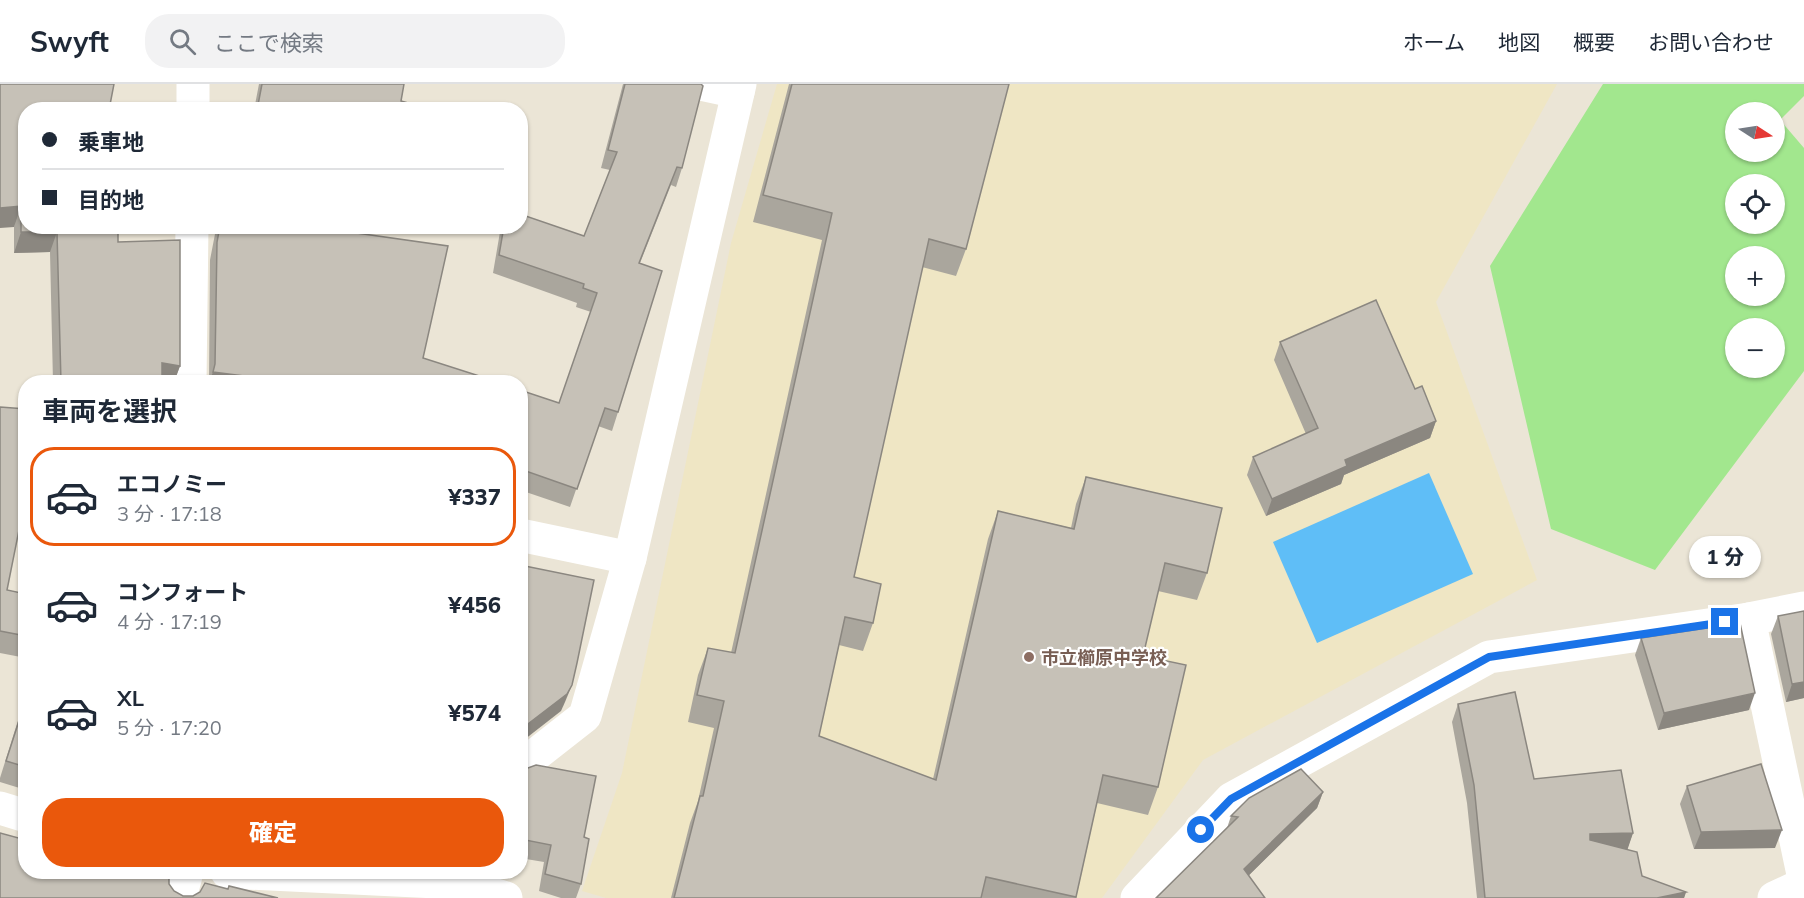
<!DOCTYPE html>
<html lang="ja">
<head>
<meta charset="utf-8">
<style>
	body { margin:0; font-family:Mulish,"Noto Sans JP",sans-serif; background:#f2f2f3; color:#1f2937; height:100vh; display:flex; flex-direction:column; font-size:22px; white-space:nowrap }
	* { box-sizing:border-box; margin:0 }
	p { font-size:20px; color:#747a83 }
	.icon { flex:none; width:33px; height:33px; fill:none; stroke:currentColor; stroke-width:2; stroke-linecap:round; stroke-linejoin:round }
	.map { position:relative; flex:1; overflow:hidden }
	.sheet { position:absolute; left:18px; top:291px; width:510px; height:504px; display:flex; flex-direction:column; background:#fff; border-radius:24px; box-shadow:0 2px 4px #0004 }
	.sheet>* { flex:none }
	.banner { position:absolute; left:18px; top:18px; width:510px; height:132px; border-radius:24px; box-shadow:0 2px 4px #0004; display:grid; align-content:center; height:132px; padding:0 24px; background:#fff }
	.needle { width:39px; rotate:102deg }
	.buttons { position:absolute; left:1725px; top:18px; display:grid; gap:12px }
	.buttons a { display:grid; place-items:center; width:60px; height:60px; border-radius:50%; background:#fff; box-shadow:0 2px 4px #0004; font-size:30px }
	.end { position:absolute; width:27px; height:27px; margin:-14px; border:8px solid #1a73e8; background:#fff; box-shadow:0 0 0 3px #fff }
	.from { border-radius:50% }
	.bubble { position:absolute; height:42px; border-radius:21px; background:#fff; box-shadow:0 2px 4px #0004; font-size:20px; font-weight:800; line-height:42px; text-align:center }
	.banner b { display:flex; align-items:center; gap:21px; height:57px; font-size:22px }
	.banner b+b { border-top:2px solid #e0e1e3 }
	.banner i { width:15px; height:15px; background:#1f2937 }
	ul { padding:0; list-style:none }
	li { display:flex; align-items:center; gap:18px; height:99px; margin:0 12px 9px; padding:0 12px; border:3px solid transparent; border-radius:24px }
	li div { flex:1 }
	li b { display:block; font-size:22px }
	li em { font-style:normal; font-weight:800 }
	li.on { border-color:#ea580c }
	li>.icon { width:54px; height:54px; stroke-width:1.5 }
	h2 { padding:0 24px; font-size:27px; line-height:72px }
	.cta { display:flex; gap:12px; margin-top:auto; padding:12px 24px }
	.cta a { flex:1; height:69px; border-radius:24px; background:#ea580c; color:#fff; font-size:24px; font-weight:800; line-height:69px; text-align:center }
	header { display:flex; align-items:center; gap:36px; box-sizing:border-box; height:84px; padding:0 30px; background:#fff; border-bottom:2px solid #e0e1e3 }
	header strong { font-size:28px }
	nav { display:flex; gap:33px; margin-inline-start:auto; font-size:21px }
	.search { width:420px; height:54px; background:#f2f2f3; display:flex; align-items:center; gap:15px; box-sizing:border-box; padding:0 21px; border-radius:24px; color:#747a83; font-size:22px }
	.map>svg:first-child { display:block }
</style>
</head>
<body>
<header>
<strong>Swyft</strong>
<div class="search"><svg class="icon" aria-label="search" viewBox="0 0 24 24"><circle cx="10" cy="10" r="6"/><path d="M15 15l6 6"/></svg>ここで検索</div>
<nav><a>ホーム</a><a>地図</a><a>概要</a><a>お問い合わせ</a></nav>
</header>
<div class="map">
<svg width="1804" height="814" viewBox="0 0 1804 814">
	<rect width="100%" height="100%" fill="#ebe5d6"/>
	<path fill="#efe6c4" d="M 777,0 L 1557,0 L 1436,218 L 1537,496 L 1203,676 L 1102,814 L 606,814 L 582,807 L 622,689 L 731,159 Z"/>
	<path fill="#a2e78e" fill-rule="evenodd" d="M 1603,0 L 1804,0 L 1804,12 L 1780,36 L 1804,64 L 1804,287 L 1655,486 L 1551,445 L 1490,182 ZM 1736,28 L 1774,28 L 1774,68 L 1736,68 ZM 1736,100 L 1774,100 L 1774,140 L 1736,140 ZM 1736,172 L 1774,172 L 1774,212 L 1736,212 ZM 1736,244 L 1774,244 L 1774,284 L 1736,284 Z"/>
	<path fill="#5fbef7" d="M 1429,389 L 1473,490 L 1317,559 L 1273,458 Z"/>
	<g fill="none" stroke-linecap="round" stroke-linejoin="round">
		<g stroke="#fff" stroke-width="33">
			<path d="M 701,0 L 738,8"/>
			<path d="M 193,26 L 193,0"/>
			<path d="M 190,298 L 192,142"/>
			<path d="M 520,451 L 630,474"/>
			<path d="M 1749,535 L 1804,795"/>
			<path d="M 520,683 L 585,632 L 630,474 L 740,0"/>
			<path d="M 0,724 L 26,732"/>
			<path d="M 227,788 L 458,799 L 506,814"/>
			<path d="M 180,814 L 187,788"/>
			<path d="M 1137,814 L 1231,715 L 1489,573 L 1749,535 L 1804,524"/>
			<path d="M 1774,814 L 1804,800"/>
		</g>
	</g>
	<g fill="#aaa69d">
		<path d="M 259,0 L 404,0 L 401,17 L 433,26 L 254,26 Z"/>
		<path d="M 623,0 L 701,0 L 682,84 L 676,103 L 671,101 L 640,179 L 618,328 L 612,347 L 598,342 L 570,423 L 520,406 L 520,306 L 559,319 L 591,228 L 576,223 L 577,219 L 493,189 L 501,142 L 520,142 L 584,152 L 610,86 L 601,84 Z"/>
		<path d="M 789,0 L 1009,0 L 966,165 L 956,192 L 922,183 L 854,493 L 873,539 L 863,567 L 839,561 L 819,652 L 933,695 L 988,455 L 998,427 L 1071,444 L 1076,420 L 1086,393 L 1207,489 L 1197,516 L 1158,507 L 1143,572 L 1158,703 L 1148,731 L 1097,719 L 1076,814 L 671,814 L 690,739 L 698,717 L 714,644 L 688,638 L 698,591 L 708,564 L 731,569 L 822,156 L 753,138 Z"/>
		<path d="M 26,26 L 118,158 L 180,282 L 174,298 L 53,298 L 50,168 L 14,169 L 14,143 Z"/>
		<path d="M 218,142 L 307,142 L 423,274 L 498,298 L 209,298 L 210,176 L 215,150 Z"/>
		<path d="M 1280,258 L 1415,305 L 1436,337 L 1430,354 L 1344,391 L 1341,400 L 1266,432 L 1247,391 L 1253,373 L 1306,350 L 1274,276 Z"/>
		<path d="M 0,323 L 7,506 L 26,510 L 26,574 L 0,569 Z"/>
		<path d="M 1804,527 L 1804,614 L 1786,618 L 1771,550 L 1778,532 Z"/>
		<path d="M 1641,554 L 1749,626 L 1658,646 L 1635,571 Z"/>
		<path d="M 26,611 L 26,706 L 0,698 L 0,694 Z"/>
		<path d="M 1458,620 L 1534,695 L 1633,749 L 1627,765 L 1642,792 L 1686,808 L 1684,814 L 1477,814 L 1467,719 L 1452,638 Z"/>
		<path d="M 520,683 L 584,753 L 581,800 L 576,814 L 561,814 L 539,807 L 544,778 L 520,774 Z"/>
		<path d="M 1687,702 L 1775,764 L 1694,765 L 1680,720 Z"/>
		<path d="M 1323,708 L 1317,724 L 1249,791 L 1156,814 L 1227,744 L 1231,732 Z"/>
	</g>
	<g fill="#8b8780">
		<path d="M 21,122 L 14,143 L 0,144 L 0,124 Z"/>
		<path d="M 21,148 L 57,148 L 50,168 L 14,169 Z"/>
		<path d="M 162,279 L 180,282 L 174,298 L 155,298 Z"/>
		<path d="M 213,288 L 275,296 L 274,298 L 209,298 Z"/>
		<path d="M 1436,337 L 1430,354 L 1344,391 L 1341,400 L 1266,432 L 1272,415 L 1345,376 Z"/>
		<path d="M 1804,598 L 1804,614 L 1786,618 L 1792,600 Z"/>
		<path d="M 572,601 L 565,618 L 561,627 L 520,659 L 520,646 Z"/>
		<path d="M 1755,609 L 1749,626 L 1658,646 L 1664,629 Z"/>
		<path d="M 1323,708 L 1317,724 L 1238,802 L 1244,785 Z"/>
		<path d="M 1782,746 L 1775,764 L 1694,765 L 1701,748 Z"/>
		<path d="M 1633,749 L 1627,767 L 1584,768 L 1590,750 Z"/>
		<path d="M 1686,808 L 1684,814 L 1657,814 Z"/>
	</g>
	<g fill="#c6c1b7" stroke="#8b8780" stroke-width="1.5">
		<path d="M 0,0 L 114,0 L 109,26 L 26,26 L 26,142 L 118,142 L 118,158 L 180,156 L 180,282 L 162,279 L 162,298 L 61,298 L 57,148 L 21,148 L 21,122 L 0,124 Z"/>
		<path d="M 262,0 L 404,0 L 401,17 L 433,26 L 257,26 Z"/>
		<path d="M 625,0 L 701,0 L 703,2 L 682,84 L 677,83 L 639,179 L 662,187 L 618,328 L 605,324 L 577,405 L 520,385 L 520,306 L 559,319 L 597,209 L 583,204 L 584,200 L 499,171 L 504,142 L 520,142 L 520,130 L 584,152 L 617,68 L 608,66 Z"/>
		<path d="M 792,0 L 1009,0 L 966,165 L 929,155 L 854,493 L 881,500 L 873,539 L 845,533 L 819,652 L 936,696 L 998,427 L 1074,445 L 1086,393 L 1222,424 L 1207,489 L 1165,479 L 1143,572 L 1186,581 L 1158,703 L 1103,691 L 1076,813 L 986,793 L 981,814 L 674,814 L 700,712 L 703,712 L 724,617 L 697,611 L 708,564 L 735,569 L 832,129 L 763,111 Z"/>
		<path d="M 520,48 L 525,50 L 520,66 Z"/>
		<path d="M 220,142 L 307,142 L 448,162 L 423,274 L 498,298 L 274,298 L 275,296 L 213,288 L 215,280 L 217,158 Z"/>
		<path d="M 1376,216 L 1415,305 L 1422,302 L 1436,337 L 1345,376 L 1347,382 L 1272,415 L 1253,373 L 1318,344 L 1280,258 Z"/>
		<path d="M 0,323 L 26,325 L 26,411 L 7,506 L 26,510 L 26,552 L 0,547 Z"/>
		<path d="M 520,481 L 594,496 L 577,579 L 572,601 L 567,610 L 520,646 Z"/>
		<path d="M 1804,527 L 1804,598 L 1792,600 L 1778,532 Z"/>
		<path d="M 1740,539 L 1755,609 L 1664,629 L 1641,554 Z"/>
		<path d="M 1515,608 L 1534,695 L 1621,686 L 1633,749 L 1590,750 L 1590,756 L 1637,768 L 1642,792 L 1686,808 L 1657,814 L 1485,814 L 1474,701 L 1458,620 Z"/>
		<path d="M 26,615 L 26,683 L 6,677 Z"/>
		<path d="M 1761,680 L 1782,746 L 1701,748 L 1687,702 Z"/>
		<path d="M 536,681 L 596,692 L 584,753 L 589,755 L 581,800 L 545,790 L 551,761 L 520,755 L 520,683 L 528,684 Z"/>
		<path d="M 1301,685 L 1323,708 L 1244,785 L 1265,814 L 1156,814 L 1238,733 L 1231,732 L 1249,714 Z"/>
		<path d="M 0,749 L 26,756 L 26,788 L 156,788 L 169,791 L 169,800 L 174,807 L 183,812 L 193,812 L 200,808 L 205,799 L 228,805 L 229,802 L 278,814 L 0,814 Z"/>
	</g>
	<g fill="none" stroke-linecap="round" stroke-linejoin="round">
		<path stroke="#1a73e8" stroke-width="8" d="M 1201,746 L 1231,715 L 1489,573 L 1725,538"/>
	</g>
	<circle fill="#8d6e63" stroke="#fff" stroke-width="2" cx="1029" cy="573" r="6"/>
	<g text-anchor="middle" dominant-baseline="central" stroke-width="4.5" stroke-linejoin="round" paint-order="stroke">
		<g font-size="18" font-weight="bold" fill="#785e54" stroke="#fff" text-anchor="start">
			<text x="1041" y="573">市立櫛原中学校</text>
		</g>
	</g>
</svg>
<div class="buttons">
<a><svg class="needle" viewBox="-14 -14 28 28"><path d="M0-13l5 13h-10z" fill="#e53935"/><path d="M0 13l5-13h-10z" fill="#747a83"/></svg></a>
<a><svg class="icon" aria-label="locate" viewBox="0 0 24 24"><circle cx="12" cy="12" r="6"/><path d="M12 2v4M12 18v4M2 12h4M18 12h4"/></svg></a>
<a>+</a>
<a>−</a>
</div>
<i class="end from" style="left:1201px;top:746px"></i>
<i class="end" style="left:1725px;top:538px"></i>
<div class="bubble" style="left:1689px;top:452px;width:72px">1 分</div>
<div class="banner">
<b><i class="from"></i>乗車地</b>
<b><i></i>目的地</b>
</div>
<section class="sheet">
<h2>車両を選択</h2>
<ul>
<li class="on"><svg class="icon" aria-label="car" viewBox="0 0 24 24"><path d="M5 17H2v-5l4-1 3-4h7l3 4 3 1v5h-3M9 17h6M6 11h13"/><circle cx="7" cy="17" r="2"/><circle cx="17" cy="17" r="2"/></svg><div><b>エコノミー</b><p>3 分 · 17:18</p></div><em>¥337</em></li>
<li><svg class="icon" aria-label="car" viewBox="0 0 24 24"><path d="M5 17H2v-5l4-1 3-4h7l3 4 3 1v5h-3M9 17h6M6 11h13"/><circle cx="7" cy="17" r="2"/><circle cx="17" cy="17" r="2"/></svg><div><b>コンフォート</b><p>4 分 · 17:19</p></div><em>¥456</em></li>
<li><svg class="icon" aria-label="car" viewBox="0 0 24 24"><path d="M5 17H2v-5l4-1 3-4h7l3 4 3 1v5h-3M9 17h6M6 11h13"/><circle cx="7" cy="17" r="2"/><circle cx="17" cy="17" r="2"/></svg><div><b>XL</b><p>5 分 · 17:20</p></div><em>¥574</em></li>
</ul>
<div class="cta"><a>確定</a></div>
</section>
</div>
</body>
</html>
